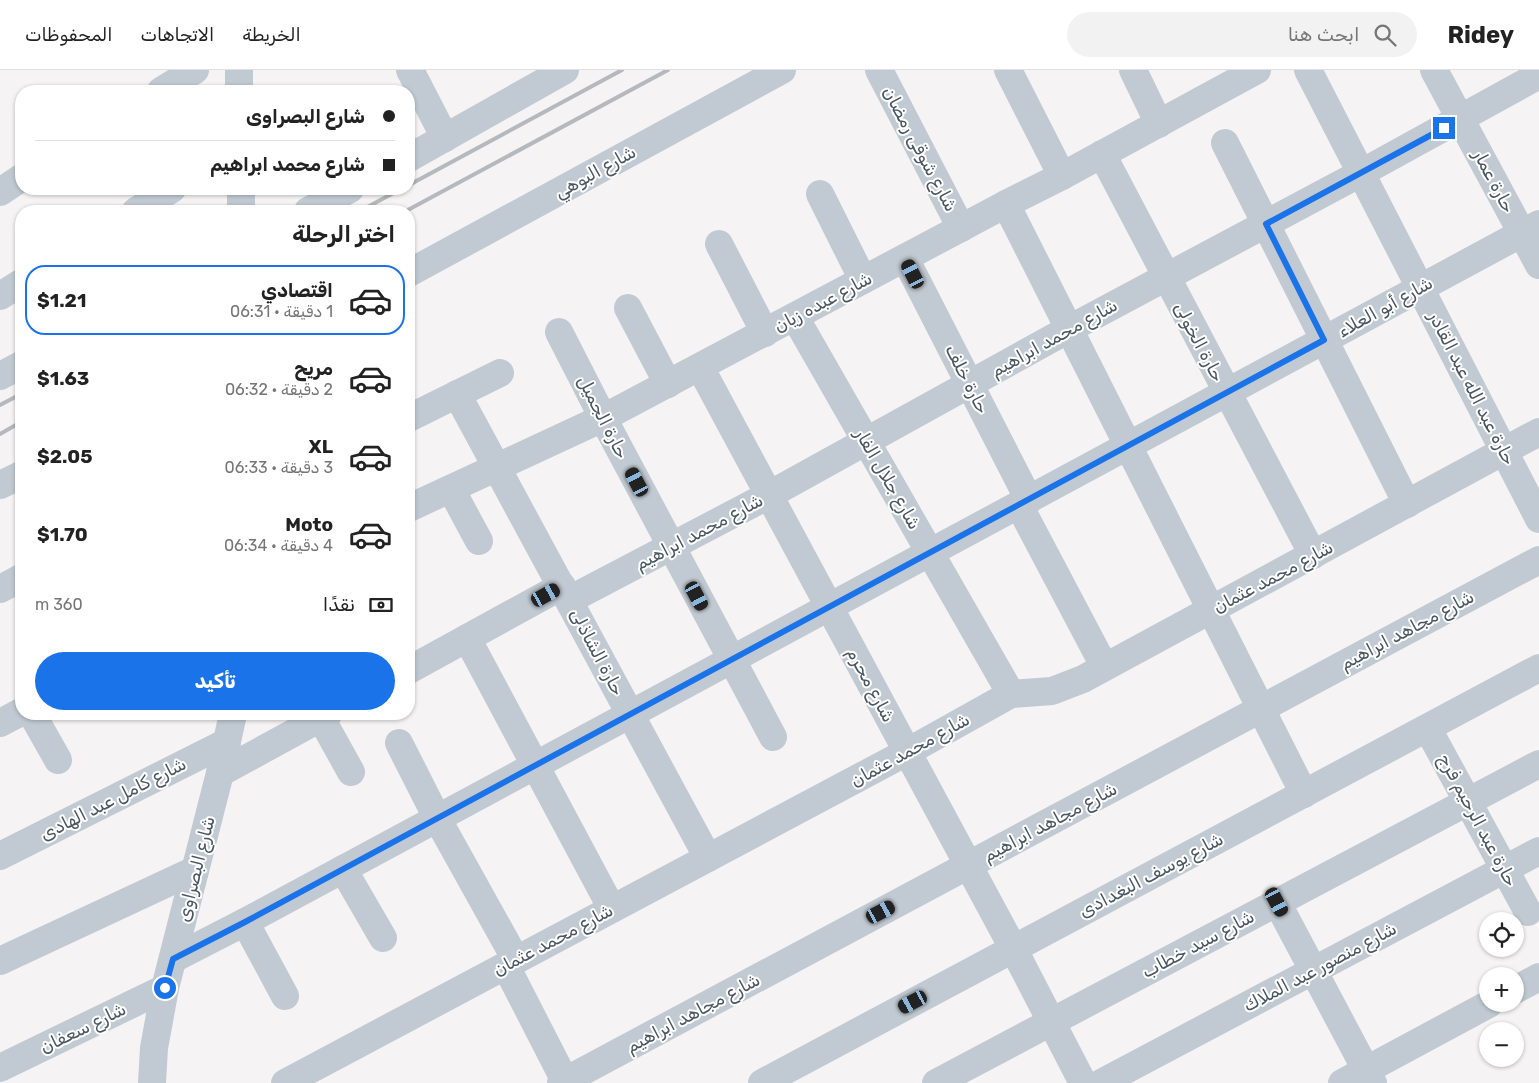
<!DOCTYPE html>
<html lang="ar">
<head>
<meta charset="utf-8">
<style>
	body { margin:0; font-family:Rubik,"Noto Sans Arabic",sans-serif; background:#f2f2f2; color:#222; direction:rtl; height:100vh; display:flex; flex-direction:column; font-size:19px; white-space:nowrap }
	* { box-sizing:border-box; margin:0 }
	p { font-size:16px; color:#767676 }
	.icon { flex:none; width:28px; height:28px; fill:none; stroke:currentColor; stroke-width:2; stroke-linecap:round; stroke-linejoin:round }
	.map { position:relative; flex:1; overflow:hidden; direction:ltr }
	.sheet { position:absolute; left:15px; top:135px; width:400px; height:515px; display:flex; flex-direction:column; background:#fff; border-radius:20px; box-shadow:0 1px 4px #0004; direction:rtl }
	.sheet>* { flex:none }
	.hud { position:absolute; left:15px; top:15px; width:400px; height:110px; border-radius:20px; box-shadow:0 1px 4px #0004; direction:rtl; display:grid; align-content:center; height:110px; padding:0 20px; background:#fff }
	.controls { position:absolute; left:1479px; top:842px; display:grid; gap:10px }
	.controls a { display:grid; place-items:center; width:45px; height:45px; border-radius:50%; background:#fff; box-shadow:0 1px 4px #0004; font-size:25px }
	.end { position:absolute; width:22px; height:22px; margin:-11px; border:6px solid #1a73e8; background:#fff; box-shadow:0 0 0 2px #fff }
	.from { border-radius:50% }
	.car { position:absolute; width:15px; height:30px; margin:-15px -8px; border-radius:6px; box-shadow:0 0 4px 1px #0007; background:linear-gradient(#222 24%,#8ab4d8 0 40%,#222 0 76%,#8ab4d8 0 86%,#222 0) }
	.hud b { display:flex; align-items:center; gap:18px; height:48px; font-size:19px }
	.hud b+b { border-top:1px solid #e0e0e0 }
	.hud i { width:12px; height:12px; background:#222 }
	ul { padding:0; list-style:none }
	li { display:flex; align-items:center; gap:15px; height:70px; margin:0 10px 8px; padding:0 10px; border:2px solid transparent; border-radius:20px }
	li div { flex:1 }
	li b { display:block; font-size:19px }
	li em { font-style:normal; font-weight:700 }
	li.selected { border-color:#1a73e8 }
	li>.icon { width:45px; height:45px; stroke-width:1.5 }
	h2 { padding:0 20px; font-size:22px; line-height:60px }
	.pay { display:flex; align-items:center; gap:12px; height:55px; padding:0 20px; font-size:19px }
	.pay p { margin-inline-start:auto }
	.cta { display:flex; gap:10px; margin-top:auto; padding:10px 20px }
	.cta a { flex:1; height:58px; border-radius:30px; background:#1a73e8; color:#fff; font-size:20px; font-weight:700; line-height:58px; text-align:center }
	header { display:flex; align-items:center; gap:30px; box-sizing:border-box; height:70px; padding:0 25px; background:#fff; border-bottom:1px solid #e0e0e0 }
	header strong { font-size:24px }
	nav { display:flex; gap:28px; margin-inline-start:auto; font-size:18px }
	.search { width:350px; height:45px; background:#f2f2f2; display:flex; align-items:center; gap:12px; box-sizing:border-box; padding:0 18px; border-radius:28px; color:#767676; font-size:19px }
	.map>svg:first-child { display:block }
</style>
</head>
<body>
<header>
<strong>Ridey</strong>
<div class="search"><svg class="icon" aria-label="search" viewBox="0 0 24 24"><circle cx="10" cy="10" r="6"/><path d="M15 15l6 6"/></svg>ابحث هنا</div>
<nav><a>الخريطة</a><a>الاتجاهات</a><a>المحفوظات</a></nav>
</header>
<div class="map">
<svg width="1539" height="1013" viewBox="0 0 1539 1013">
	<rect width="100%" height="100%" fill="#f5f3f3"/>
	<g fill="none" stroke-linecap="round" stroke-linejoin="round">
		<g stroke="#c1cad2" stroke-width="28">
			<path d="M 239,0 L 239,21"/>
			<path d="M 410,0 L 445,68"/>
			<path d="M 879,0 L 961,158"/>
			<path d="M 1008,0 L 1062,106"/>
			<path d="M 1133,0 L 1159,54"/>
			<path d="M 1308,0 L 1539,449"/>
			<path d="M 1434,0 L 1539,195"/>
			<path d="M 161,21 L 195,0"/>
			<path d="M 1225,73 L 1407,434"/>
			<path d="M 1102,84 L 1313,485"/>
			<path d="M 409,88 L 565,0"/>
			<path d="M 241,119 L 241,141"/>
			<path d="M 0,122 L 21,108"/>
			<path d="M 820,124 L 863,210"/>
			<path d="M 1006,134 L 1304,724"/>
			<path d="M 136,141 L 172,119"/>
			<path d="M 308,141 L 350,119"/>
			<path d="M 719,174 L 765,263"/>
			<path d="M 905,188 L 1029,430"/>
			<path d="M 409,203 L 782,0"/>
			<path d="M 0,226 L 21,213"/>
			<path d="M 628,238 L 668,314"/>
			<path d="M 795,247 L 1011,624"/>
			<path d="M 559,262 L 603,348 L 773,667"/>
			<path d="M 700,297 L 1013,878 L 1083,1013"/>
			<path d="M 0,306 L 21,295"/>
			<path d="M 457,324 L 708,788"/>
			<path d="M 409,348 L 500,303"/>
			<path d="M 0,415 L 21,405"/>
			<path d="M 451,419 L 479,471"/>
			<path d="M 1019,435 L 1104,596"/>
			<path d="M 409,438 L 603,348 L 1006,134 L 1062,106 L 1257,0"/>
			<path d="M 0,519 L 21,508"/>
			<path d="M 569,530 L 769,425 L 1069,259 L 1361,103 L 1539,5"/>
			<path d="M 467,568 L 612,839"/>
			<path d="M 409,600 L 562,516"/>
			<path d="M 32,644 L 58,690"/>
			<path d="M 321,648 L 351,702"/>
			<path d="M 0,653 L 21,642"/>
			<path d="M 1428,659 L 1528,842"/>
			<path d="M 399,673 L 437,748 L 516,890"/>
			<path d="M 220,703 L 328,644"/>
			<path d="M 0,786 L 227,672"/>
			<path d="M 343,799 L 383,868"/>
			<path d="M 1277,832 L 1373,1013"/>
			<path d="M 245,852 L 285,926"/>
			<path d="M 173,889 L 245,852 L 1539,154"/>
			<path d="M 0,891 L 195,800"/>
			<path d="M 506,896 L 566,1013"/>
			<path d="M 1515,920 L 1539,907"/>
			<path d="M 0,998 L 165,918"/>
			<path d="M 152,1013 L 154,978 L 165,918 L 220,703 L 233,644"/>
			<path d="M 285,1013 L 907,682 L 1011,624 L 1052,621 L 1083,609 L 1539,362"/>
			<path d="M 561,1013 L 1539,490"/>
			<path d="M 762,1013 L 1539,598"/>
			<path d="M 936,1013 L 1539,694"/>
			<path d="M 1101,1013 L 1539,781"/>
			<path d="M 1342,1013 L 1489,934"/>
		</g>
		<g stroke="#b5b8bd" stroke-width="4">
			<path d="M 409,115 L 622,0"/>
			<path d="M 360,141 L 401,119"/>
			<path d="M 406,141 L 668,0"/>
			<path d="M 0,335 L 21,324"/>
			<path d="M 0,364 L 21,352"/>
		</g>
	</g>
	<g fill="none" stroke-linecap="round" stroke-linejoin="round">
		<path stroke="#1a73e8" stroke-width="6" d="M 165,918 L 173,889 L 245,852 L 1324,270 L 1266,154 L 1444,58"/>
	</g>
	<g text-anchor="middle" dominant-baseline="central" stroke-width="4" stroke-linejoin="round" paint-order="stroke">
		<g font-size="18" fill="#4a5661" stroke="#fff">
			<text transform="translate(920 79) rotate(62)">شارع شوقى رمضان</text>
			<text transform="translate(595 102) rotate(-29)">شارع البوهي</text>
			<text transform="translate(1494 111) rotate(62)">حارة عمار</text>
			<text transform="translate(823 232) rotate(-28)">شارع عبده زيان</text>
			<text transform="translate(1385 237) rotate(-29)">شارع أبو العلاء</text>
			<text transform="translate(1054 268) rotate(-29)">شارع محمد ابراهيم</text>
			<text transform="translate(1199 272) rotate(62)">حارة الخولى</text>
			<text transform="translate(967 309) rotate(63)">حارة خلف</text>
			<text transform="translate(1472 318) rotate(63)">حارة عبد الله عبد القادر</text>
			<text transform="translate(603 347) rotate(63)">حارة الجميل</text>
			<text transform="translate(888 409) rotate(60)">شارع جلال الفار</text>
			<text transform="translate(699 462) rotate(-28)">شارع محمد ابراهيم</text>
			<text transform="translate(1273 507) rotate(-28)">شارع محمد عثمان</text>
			<text transform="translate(1407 560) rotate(-28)">شارع مجاهد ابراهيم</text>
			<text transform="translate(597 582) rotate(62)">حارة الشاذلى</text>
			<text transform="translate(871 615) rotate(62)">شارع محرم</text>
			<text transform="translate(910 680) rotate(-29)">شارع محمد عثمان</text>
			<text transform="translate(113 729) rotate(-27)">شارع كامل عبد الهادى</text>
			<text transform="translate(1478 750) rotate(62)">حارة عبد الرحيم فرج</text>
			<text transform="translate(1050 752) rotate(-28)">شارع مجاهد ابراهيم</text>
			<text transform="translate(196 799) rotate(-76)">شارع البصراوى</text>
			<text transform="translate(1151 805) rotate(-28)">شارع يوسف البغدادى</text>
			<text transform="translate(553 870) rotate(-28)">شارع محمد عثمان</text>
			<text transform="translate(1198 874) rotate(-28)">شارع سيد خطاب</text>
			<text transform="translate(1320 897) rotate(-28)">شارع منصور عبد الملاك</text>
			<text transform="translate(693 943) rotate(-28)">شارع مجاهد ابراهيم</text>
			<text transform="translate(83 958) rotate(-26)">شارع سعفان</text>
		</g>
	</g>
</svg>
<div class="controls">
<a><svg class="icon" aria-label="locate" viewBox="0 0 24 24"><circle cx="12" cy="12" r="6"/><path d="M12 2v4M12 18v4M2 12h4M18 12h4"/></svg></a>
<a>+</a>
<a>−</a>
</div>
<i class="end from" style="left:165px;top:918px"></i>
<i class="end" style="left:1444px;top:58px"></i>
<i class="car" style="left:913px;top:204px;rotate:333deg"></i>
<i class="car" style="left:637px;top:412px;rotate:332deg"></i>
<i class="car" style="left:546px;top:525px;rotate:61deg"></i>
<i class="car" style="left:697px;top:526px;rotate:152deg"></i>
<i class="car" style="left:1277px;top:832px;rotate:152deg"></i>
<i class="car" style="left:881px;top:842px;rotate:62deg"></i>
<i class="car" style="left:913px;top:932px;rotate:242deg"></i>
<div class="hud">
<b><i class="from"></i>شارع البصراوى</b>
<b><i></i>شارع محمد ابراهيم</b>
</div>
<section class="sheet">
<h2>اختر الرحلة</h2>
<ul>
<li class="selected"><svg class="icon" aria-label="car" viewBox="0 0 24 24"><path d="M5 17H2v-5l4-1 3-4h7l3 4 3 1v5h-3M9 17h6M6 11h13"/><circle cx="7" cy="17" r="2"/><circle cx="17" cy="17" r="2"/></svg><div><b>اقتصادي</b><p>1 دقيقة · 06:31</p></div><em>$1.21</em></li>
<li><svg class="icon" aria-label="car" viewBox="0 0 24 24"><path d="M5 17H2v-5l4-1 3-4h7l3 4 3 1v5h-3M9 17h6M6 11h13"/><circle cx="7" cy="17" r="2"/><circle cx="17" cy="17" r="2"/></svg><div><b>مريح</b><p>2 دقيقة · 06:32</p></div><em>$1.63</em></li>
<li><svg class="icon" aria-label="car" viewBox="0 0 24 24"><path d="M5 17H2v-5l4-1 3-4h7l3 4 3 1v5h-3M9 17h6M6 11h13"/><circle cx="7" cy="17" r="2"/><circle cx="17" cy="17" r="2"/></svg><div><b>XL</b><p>3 دقيقة · 06:33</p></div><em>$2.05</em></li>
<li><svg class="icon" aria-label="car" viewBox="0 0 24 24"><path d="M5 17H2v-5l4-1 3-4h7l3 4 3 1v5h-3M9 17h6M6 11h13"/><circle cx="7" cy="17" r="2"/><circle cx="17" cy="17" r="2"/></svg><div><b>Moto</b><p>4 دقيقة · 06:34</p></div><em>$1.70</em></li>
</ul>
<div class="pay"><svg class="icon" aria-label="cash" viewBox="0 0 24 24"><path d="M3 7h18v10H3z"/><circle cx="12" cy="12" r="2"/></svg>نقدًا<p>360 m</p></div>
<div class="cta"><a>تأكيد</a></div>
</section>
</div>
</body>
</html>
